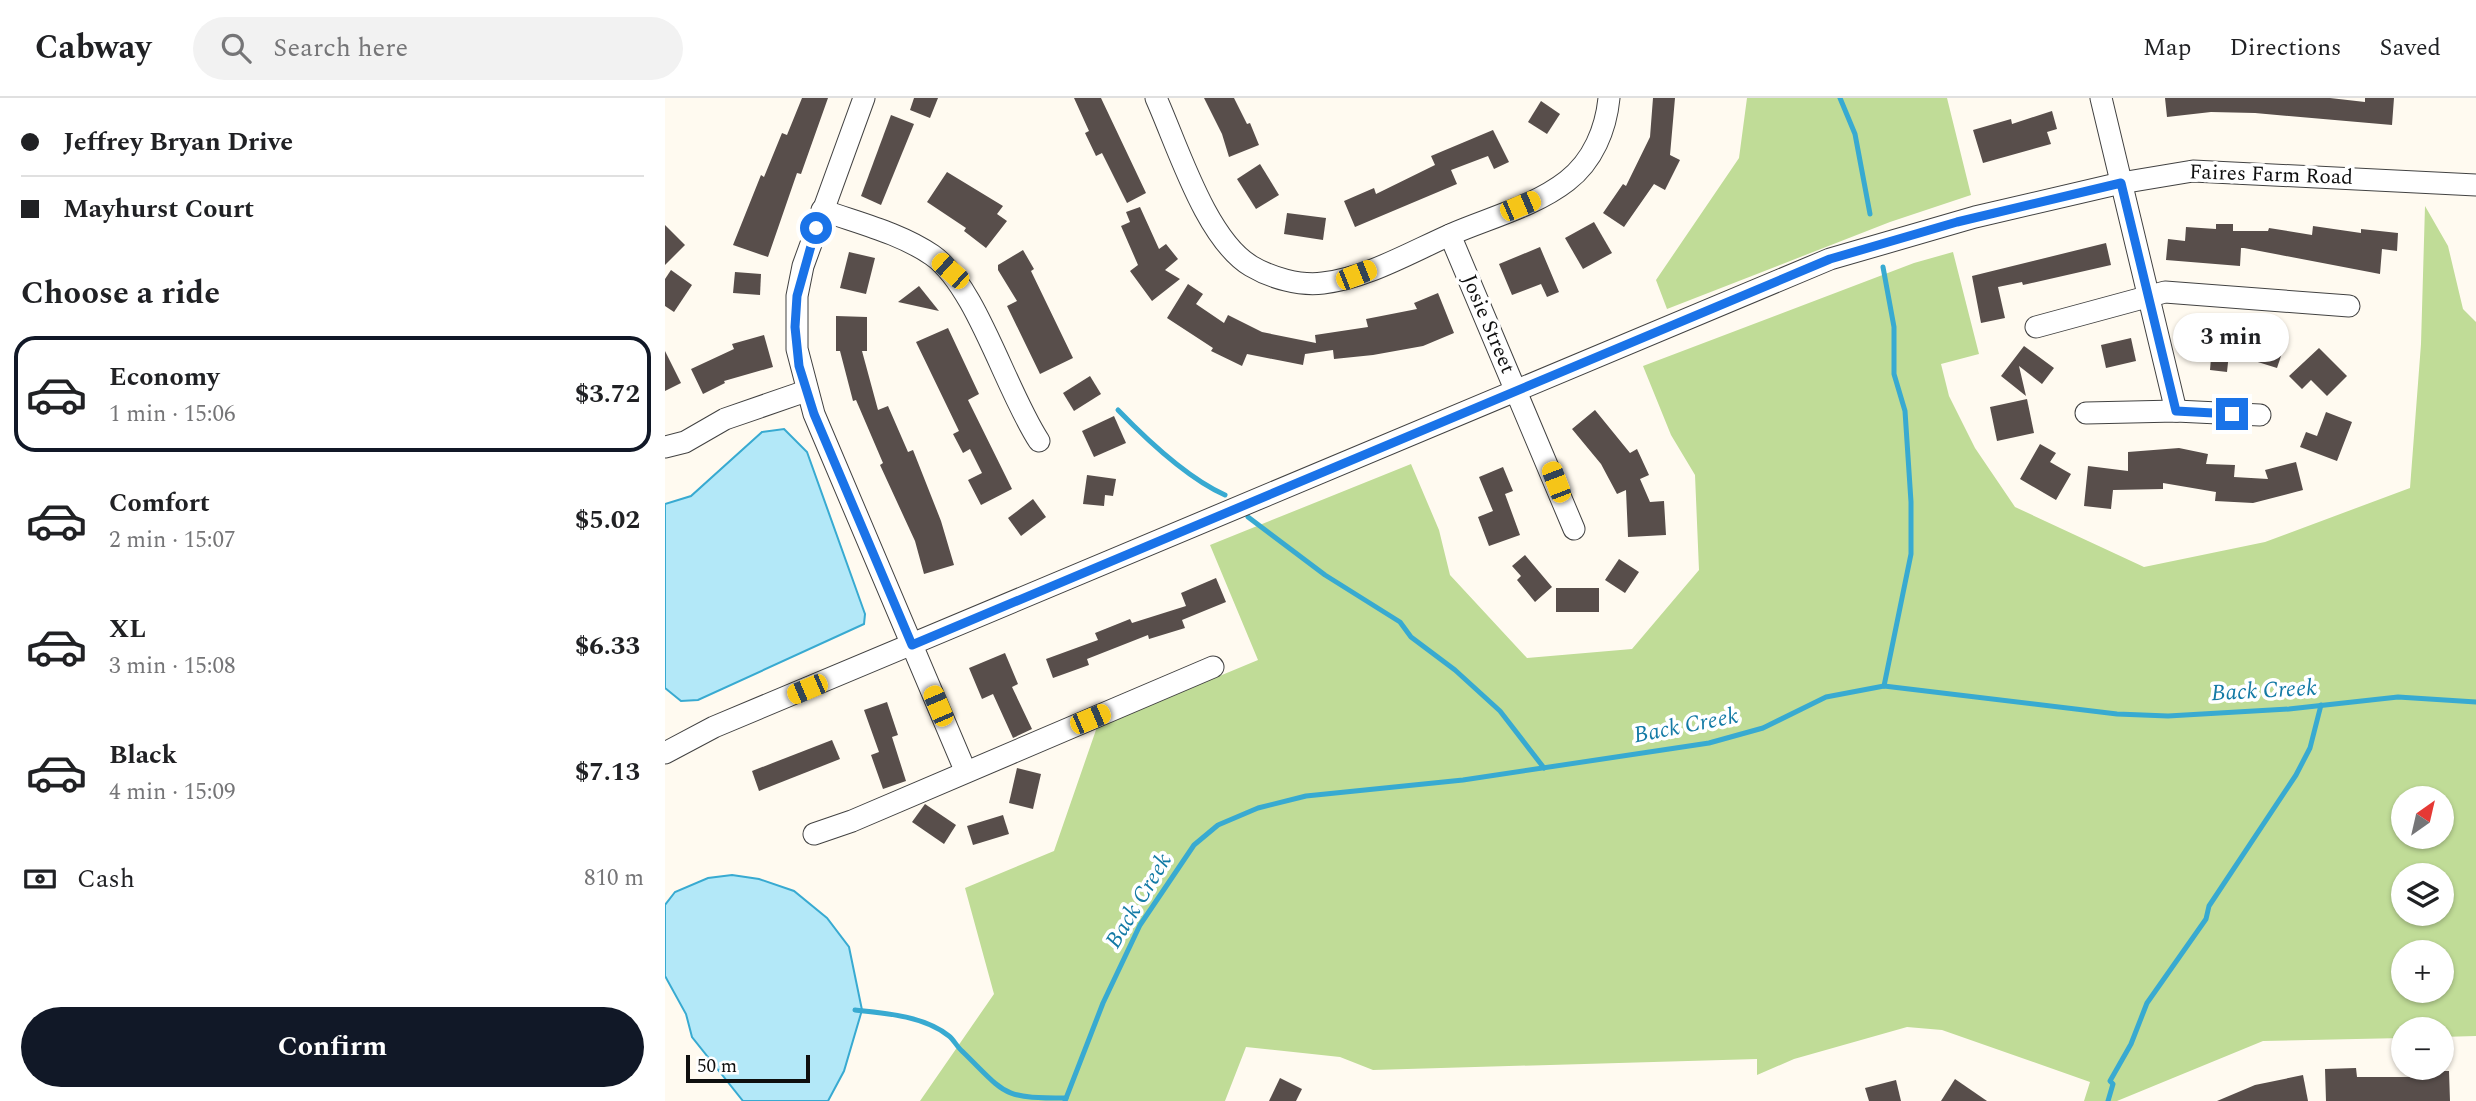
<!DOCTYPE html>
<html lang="en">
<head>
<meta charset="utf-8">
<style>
	body { margin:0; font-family:Spectral,serif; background:#f2f2f2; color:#202124; height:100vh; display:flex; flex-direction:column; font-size:26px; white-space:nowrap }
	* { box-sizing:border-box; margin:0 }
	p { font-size:23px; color:#757577 }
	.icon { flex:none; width:38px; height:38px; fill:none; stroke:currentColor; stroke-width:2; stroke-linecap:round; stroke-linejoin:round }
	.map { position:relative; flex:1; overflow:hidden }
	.panel { display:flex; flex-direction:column; background:#fff; width:665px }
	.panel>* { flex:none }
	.guide { display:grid; align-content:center; height:154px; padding:0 21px; background:#fff }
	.needle { width:46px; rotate:34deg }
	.fabs { position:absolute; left:1726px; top:688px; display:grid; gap:14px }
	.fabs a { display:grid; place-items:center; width:63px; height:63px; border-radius:50%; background:#fff; box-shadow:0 2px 5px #0004; font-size:35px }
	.scale { position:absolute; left:21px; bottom:18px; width:124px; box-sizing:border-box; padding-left:7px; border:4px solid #0f0f0f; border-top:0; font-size:19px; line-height:24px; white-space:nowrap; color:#0f0f0f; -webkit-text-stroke:5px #fff; paint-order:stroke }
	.end { position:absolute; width:32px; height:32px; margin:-16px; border:9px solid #1a73e8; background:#fff; box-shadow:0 0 0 4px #fff }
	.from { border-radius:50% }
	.bubble { position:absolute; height:49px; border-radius:24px; background:#fff; box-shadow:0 2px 5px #0004; font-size:23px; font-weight:700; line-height:49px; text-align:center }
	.car { position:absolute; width:21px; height:42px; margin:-21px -10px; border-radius:9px; box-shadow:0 0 5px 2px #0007; background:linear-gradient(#f5c518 24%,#345 0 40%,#f5c518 0 76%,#345 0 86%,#f5c518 0) }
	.guide b { display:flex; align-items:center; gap:24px; height:66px; font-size:26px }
	.guide b+b { border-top:2px solid #e0e0e0 }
	.guide i { width:18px; height:18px; background:#202124 }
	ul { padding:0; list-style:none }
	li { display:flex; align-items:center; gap:21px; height:116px; margin:0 14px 10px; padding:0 7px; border:4px solid transparent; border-radius:21px }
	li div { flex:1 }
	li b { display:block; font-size:26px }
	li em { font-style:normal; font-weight:700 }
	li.selected { border-color:#111827 }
	li>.icon { width:63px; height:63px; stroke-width:1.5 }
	h2 { padding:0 21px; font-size:32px; line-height:84px }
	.pay { display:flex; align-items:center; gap:18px; height:77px; padding:0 21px; font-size:26px }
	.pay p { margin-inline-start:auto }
	.action { display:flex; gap:14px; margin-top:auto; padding:14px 21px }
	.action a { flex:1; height:80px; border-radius:42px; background:#111827; color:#fff; font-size:28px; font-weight:700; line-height:80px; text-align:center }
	header { display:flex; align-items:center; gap:42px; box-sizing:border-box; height:98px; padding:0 35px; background:#fff; border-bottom:2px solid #e0e0e0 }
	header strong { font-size:33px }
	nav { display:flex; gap:38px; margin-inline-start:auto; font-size:24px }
	.search { width:490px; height:63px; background:#f2f2f2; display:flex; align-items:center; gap:18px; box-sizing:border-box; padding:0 24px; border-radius:38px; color:#757577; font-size:26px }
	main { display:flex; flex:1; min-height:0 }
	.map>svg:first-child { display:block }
</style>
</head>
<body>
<header>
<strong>Cabway</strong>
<div class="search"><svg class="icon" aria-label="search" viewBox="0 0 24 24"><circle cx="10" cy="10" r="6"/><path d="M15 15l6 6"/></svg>Search here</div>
<nav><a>Map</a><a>Directions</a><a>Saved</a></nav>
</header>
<main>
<section class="panel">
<div class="guide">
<b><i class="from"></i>Jeffrey Bryan Drive</b>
<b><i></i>Mayhurst Court</b>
</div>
<h2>Choose a ride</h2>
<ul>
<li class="selected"><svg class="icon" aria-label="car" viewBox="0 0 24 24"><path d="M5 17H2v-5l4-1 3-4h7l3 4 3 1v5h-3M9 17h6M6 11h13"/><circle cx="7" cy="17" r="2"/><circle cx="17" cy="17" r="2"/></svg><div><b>Economy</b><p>1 min · 15:06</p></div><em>$3.72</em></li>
<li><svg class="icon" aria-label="car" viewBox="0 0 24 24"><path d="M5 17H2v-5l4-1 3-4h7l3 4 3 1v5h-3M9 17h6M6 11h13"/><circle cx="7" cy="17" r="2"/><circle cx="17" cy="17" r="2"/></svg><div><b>Comfort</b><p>2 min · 15:07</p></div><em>$5.02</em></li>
<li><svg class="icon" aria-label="car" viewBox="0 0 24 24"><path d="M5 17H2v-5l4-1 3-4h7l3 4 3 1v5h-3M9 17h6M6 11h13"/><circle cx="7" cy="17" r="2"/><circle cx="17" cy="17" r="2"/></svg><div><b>XL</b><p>3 min · 15:08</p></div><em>$6.33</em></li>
<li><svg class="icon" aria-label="car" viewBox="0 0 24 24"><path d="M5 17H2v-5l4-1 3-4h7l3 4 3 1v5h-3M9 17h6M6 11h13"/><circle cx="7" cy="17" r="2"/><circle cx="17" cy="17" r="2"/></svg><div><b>Black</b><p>4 min · 15:09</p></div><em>$7.13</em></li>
</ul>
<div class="pay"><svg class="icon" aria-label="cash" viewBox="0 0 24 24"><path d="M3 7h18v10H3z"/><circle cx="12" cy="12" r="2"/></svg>Cash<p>810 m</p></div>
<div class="action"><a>Confirm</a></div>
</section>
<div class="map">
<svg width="1811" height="1003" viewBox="0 0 1811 1003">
	<rect width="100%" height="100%" fill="#fffaf0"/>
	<g fill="#c0dc97" fill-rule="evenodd">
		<path d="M 1082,0 L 1282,0 L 1306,97 L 1225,124 L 1002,211 L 991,182 L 1074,60 Z"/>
		<path d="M 1760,108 L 1783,148 L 1798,211 L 1811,224 L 1811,938 L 1776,939 L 1776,931 L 1738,931 L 1738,940 L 1598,943 L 1452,1003 L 1419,1003 L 1425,984 L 1277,932 L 1242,929 L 1129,961 L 1092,977 L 1092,961 L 708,972 L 675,959 L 581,949 L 560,1003 L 255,1003 L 329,896 L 300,790 L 389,753 L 432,629 L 593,562 L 545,447 L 746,366 L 774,432 L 785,477 L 862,560 L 967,551 L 1034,472 L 1030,377 L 1006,337 L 978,268 L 1249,165 L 1288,154 L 1314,256 L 1276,266 L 1284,298 L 1310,350 L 1350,409 L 1479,469 L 1600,444 L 1745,390 L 1756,246 ZM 1738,700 L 1776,700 L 1776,738 L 1738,738 ZM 1738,777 L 1776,777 L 1776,816 L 1738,816 ZM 1738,854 L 1776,854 L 1776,892 L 1738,892 Z"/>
	</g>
	<g fill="#b3e8f8" stroke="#38aad1" stroke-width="2">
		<path d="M 119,331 L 142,354 L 200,516 L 199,526 L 33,602 L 16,603 L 0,590 L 0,406 L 26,398 L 97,334 Z"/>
		<path d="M 67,777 L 94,781 L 129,793 L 162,820 L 184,849 L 197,912 L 179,973 L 163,1003 L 78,1003 L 27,939 L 21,916 L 0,878 L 0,807 L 10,794 L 43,780 Z"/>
	</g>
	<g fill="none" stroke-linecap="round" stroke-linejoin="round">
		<g stroke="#38aad1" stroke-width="5">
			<path d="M 1175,0 L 1190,36 L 1205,116"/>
			<path d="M 1218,169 L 1229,229 L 1229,276 L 1240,313 L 1246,404 L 1246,456 L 1219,588"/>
			<path d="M 453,312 C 482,342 522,380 560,397"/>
			<path d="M 583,419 L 660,477 L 735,524 L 746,539 L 790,572 L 835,613 L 879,670"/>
			<path d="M 190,912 C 220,915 259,918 284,938 C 289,942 292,949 298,954 C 342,997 336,1000 401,1000"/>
			<path d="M 400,1003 L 438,905 L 475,827 L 529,747 L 553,727 L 593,710 L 641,698 L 798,682 L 1044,645 L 1098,630 L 1161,599 L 1219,588 L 1452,616 L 1503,618 L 1624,611 L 1733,599 L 1811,604"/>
			<path d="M 1443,1003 L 1448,986 L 1445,983 L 1466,946 L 1482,905 L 1541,821 L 1544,808 L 1631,677 L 1645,650 L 1656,607"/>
		</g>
	</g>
	<g fill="#584e4b">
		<path d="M 137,0 L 163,0 L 136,76 L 132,75 L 103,159 L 68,147 L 96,77 L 99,79 L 117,35 L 122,37 Z"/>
		<path d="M 249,0 L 273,0 L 265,20 L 245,12 Z"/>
		<path d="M 409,0 L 436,0 L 481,95 L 462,105 L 437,55 L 431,58 L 420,35 L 424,33 Z"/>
		<path d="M 539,0 L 569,0 L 582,26 L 585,25 L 594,47 L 564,59 L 557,36 Z"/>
		<path d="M 988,0 L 1010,0 L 1005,57 L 1015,62 L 1000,92 L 989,86 L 959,129 L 938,115 L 958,86 L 961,88 L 985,39 Z"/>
		<path d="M 1500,0 L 1665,0 L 1700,4 L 1700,0 L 1729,0 L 1727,27 L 1590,15 L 1546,14 L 1502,19 Z"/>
		<path d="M 876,3 L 895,16 L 882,36 L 863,24 Z"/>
		<path d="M 1387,13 L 1392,31 L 1382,34 L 1386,46 L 1318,65 L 1308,32 L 1346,21 L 1347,26 Z"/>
		<path d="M 226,17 L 249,26 L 216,107 L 196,98 Z"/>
		<path d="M 828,32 L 844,64 L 829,71 L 823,58 L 786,72 L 792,86 L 690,129 L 679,103 L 709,90 L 711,96 L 770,67 L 766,58 Z"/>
		<path d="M 595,66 L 614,97 L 591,111 L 572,81 Z"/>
		<path d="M 282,74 L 338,108 L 332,116 L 342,123 L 321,150 L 299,133 L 301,130 L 262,104 Z"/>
		<path d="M 475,109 L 494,151 L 501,146 L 513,161 L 500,172 L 515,181 L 487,203 L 465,173 L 473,167 L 456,128 L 465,124 L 461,114 Z"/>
		<path d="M 622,115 L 661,120 L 658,142 L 619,136 Z"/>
		<path d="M 929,124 L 947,155 L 918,171 L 900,140 Z"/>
		<path d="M 1551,126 L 1568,126 L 1568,133 L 1603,133 L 1604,130 L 1647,137 L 1648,128 L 1696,135 L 1696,131 L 1733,135 L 1732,153 L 1717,151 L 1715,176 L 1579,150 L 1576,150 L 1575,168 L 1501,162 L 1503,141 L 1520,143 L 1521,129 L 1551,131 Z"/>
		<path d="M 0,127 L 20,147 L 0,167 Z"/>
		<path d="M 1441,145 L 1446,167 L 1358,187 L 1357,184 L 1333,189 L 1340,220 L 1316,225 L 1307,178 Z"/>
		<path d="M 875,149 L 894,194 L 882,199 L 876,186 L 847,197 L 834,166 Z"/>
		<path d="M 358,152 L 369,171 L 366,173 L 408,260 L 375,276 L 342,208 L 352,203 L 333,172 L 333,167 Z"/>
		<path d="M 184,154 L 210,160 L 201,196 L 175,190 Z"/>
		<path d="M 6,172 L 27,187 L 9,214 L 0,208 L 0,181 Z"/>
		<path d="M 70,174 L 96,176 L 95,197 L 68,195 Z"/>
		<path d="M 523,186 L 538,196 L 531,206 L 559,225 L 563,217 L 597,234 L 651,245 L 650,237 L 703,229 L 701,221 L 752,211 L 749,205 L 773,195 L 789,235 L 758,248 L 708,257 L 669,261 L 668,252 L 640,256 L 638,267 L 582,256 L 577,268 L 546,253 L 548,250 L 502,220 Z"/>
		<path d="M 254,188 L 274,213 L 233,204 Z"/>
		<path d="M 171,218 L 202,219 L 202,253 L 197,253 L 213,312 L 223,308 L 243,354 L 248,352 L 276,423 L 289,467 L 259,476 L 250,443 L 215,367 L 218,365 L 191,302 L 188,303 L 175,253 L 171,253 Z"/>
		<path d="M 283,230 L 314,296 L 303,302 L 347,391 L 316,407 L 303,382 L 317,375 L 305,351 L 298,355 L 288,336 L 294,333 L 251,244 Z"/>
		<path d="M 1527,234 L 1589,239 L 1619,249 L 1612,270 L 1564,255 L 1562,274 L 1545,272 L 1546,260 L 1525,258 Z"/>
		<path d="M 99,237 L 108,269 L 59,283 L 60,285 L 38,296 L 26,271 L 69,251 L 67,246 Z"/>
		<path d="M 1466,240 L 1471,263 L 1441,270 L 1436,247 Z"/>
		<path d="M 1359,248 L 1389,270 L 1377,286 L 1354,268 L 1361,298 L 1336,278 Z"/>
		<path d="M 1654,250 L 1682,278 L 1662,298 L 1646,282 L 1637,291 L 1624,278 Z"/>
		<path d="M 0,253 L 16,285 L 0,293 Z"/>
		<path d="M 425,278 L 436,296 L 409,313 L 398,295 Z"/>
		<path d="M 1362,301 L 1369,335 L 1332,343 L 1325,309 Z"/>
		<path d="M 930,312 L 965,355 L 972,351 L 984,377 L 975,381 L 985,404 L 999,403 L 1001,437 L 963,439 L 961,392 L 952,396 L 936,366 L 907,331 Z"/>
		<path d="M 1661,314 L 1687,324 L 1672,363 L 1635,349 L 1641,334 L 1652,338 Z"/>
		<path d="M 449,318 L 461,345 L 429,359 L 417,333 Z"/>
		<path d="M 1375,346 L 1391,355 L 1385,364 L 1406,376 L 1391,402 L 1355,381 Z"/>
		<path d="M 1514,350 L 1543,356 L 1541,366 L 1570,367 L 1569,379 L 1603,381 L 1600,372 L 1631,364 L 1638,392 L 1588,405 L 1550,403 L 1551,394 L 1498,385 L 1498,391 L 1448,392 L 1446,411 L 1419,408 L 1423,368 L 1463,373 L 1463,354 Z"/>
		<path d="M 838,369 L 848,393 L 840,396 L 855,437 L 824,448 L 813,419 L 828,413 L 814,379 Z"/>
		<path d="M 422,377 L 451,381 L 448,398 L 440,397 L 439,408 L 418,406 Z"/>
		<path d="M 368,401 L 381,419 L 356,438 L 343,420 Z"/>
		<path d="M 860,457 L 887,489 L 870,504 L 852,482 L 856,478 L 847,468 Z"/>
		<path d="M 954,461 L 974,474 L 960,495 L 940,482 Z"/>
		<path d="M 551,480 L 561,504 L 517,522 L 520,530 L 484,541 L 483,537 L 422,561 L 424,567 L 388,580 L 381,561 L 433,542 L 430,535 L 465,521 L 467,525 L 521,508 L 516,495 Z"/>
		<rect x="891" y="490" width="43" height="24"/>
		<path d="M 340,555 L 353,586 L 347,589 L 367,631 L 348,640 L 328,596 L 317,601 L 304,570 Z"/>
		<path d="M 222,604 L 233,637 L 227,639 L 241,683 L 218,691 L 206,657 L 214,654 L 199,612 Z"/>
		<path d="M 167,642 L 175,661 L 94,693 L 87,673 Z"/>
		<path d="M 352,670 L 376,676 L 368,711 L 344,705 Z"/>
		<path d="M 260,706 L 291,727 L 279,746 L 247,724 Z"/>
		<path d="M 338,717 L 344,736 L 308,747 L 302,728 Z"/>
		<path d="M 1691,970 L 1692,979 L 1754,979 L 1754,973 L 1784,973 L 1785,1003 L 1661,1003 L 1660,971 Z"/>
		<path d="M 1638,977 L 1643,1003 L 1552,1003 L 1590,987 Z"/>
		<path d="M 615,980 L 637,991 L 631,1003 L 604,1003 Z"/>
		<path d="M 1290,981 L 1322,1003 L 1276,1003 Z"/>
		<path d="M 1231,982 L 1236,1003 L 1204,1003 L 1200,990 Z"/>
	</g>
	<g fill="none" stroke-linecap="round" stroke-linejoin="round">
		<g stroke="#424242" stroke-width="23">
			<g id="minor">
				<path d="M 199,0 L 138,168 L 132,198 L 132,251 L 149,316 L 300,672"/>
				<path d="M 491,0 C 513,49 541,141 586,168 C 606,180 635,188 658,185 C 702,180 746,154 787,136 C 824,120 870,108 902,83 C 928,63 941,31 944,0"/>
				<path d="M 1436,0 L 1511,313"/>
				<path d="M 157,112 C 193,125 235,135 267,157 C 311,187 341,293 374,343"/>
				<path d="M 785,137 L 909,431"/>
				<path d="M 1371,229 L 1500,194 L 1684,208"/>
				<path d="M 1421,315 L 1511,313 L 1595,317"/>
				<path d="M 0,349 L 20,344 L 60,321 L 141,293"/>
				<path d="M 0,655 L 49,629 L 1165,161 L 1310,119 L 1456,85 L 1528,73 L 1811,87"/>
				<path d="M 149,736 L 187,723 L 548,569"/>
			</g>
		</g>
		<use href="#minor" stroke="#fff" stroke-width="21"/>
	</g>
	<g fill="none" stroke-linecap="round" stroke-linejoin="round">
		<path stroke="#1a73e8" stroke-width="9" d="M 151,130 L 132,198 L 130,229 L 134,268 L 149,316 L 247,547 L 1165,161 L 1292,124 L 1456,85 L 1511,313 L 1567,316"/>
	</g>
	<g text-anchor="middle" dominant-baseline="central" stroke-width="7" stroke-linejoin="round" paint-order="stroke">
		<g font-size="21" fill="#0f0f0f" stroke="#fff">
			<text transform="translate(1606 77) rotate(2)">Faires Farm Road</text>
			<text transform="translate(823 226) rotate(67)">Josie Street</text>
		</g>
		<g font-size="23" font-style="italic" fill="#137aa5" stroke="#fff">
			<text transform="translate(1599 593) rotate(-3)">Back Creek</text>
			<text transform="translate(1021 628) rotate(-11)">Back Creek</text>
			<text transform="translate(474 803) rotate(-59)">Back Creek</text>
		</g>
	</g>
</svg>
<div class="fabs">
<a><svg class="needle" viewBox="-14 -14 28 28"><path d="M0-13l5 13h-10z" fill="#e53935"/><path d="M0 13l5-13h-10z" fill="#757577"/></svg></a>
<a><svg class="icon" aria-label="layers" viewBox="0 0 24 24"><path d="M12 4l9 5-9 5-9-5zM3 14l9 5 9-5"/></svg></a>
<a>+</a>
<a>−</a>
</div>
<div class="scale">50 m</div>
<i class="end from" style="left:151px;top:130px"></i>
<i class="end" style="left:1567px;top:316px"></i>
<div class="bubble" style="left:1508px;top:215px;width:116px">3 min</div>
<i class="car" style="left:855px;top:108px;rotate:67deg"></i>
<i class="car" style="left:285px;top:173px;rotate:312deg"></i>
<i class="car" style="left:691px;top:177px;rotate:68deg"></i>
<i class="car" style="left:891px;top:384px;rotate:339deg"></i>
<i class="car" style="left:142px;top:591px;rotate:247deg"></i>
<i class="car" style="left:273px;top:608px;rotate:337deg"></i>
<i class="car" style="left:425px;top:621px;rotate:67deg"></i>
</div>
</main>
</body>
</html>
